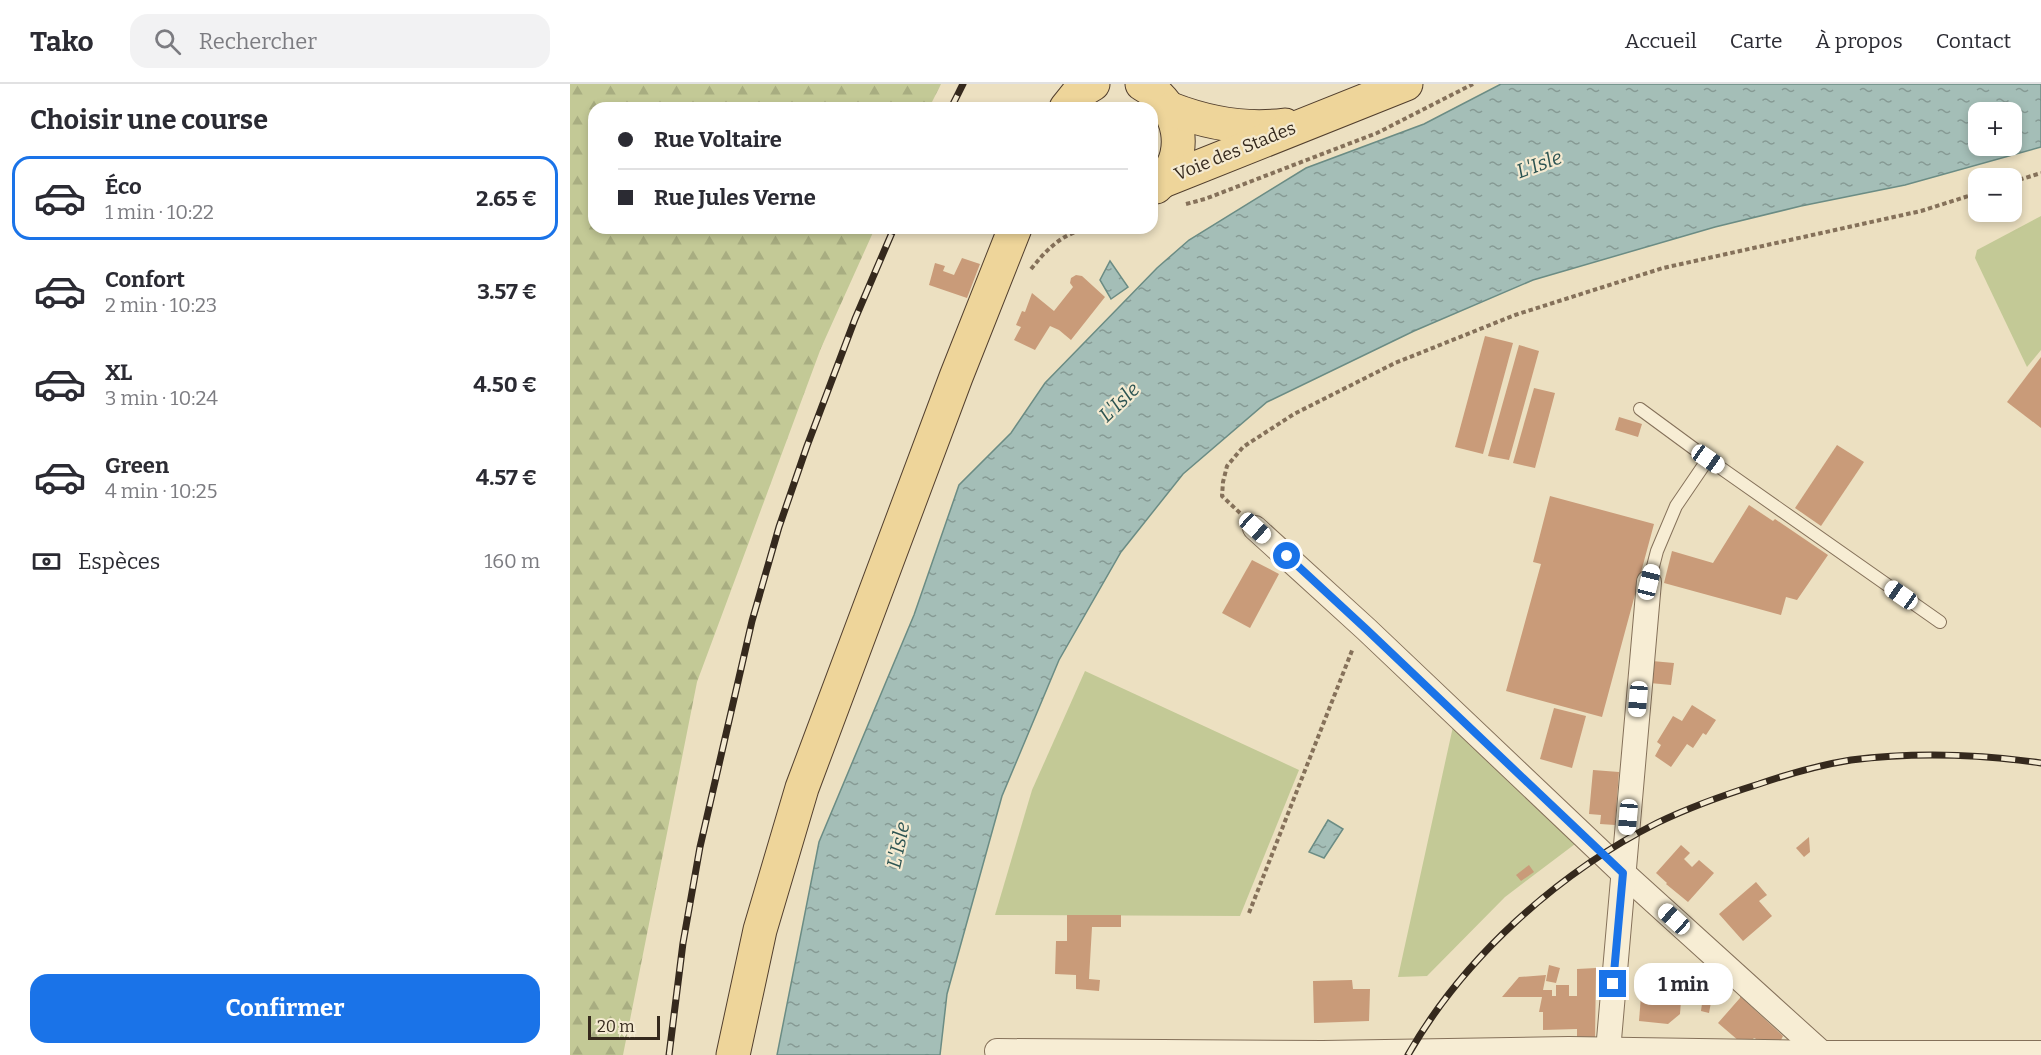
<!DOCTYPE html>
<html lang="fr">
<head>
<meta charset="utf-8">
<style>
	body { margin:0; font-family:Bitter,serif; background:#f2f2f3; color:#2b2b33; height:100vh; display:flex; flex-direction:column; font-size:22px; white-space:nowrap }
	* { box-sizing:border-box; margin:0 }
	p { font-size:20px; color:#7c7c81 }
	.icon { flex:none; width:33px; height:33px; fill:none; stroke:currentColor; stroke-width:2; stroke-linecap:round; stroke-linejoin:round }
	.map { position:relative; flex:1; overflow:hidden }
	.panel { display:flex; flex-direction:column; background:#fff; width:570px }
	.panel>* { flex:none }
	.banner { position:absolute; left:18px; top:18px; width:570px; height:132px; border-radius:18px; box-shadow:0 3px 9px #0003; display:grid; align-content:center; height:132px; padding:0 30px; background:#fff }
	.controls { position:absolute; left:1398px; top:18px; display:grid; gap:12px }
	.controls a { display:grid; place-items:center; width:54px; height:54px; border-radius:12px; background:#fff; box-shadow:0 3px 9px #0003; font-size:30px }
	.scale { position:absolute; left:18px; bottom:15px; width:72px; box-sizing:border-box; padding-left:6px; border:3px solid #35291d; border-top:0; font-size:16px; line-height:21px; white-space:nowrap; color:#35291d; -webkit-text-stroke:4px #f4ead1; paint-order:stroke }
	.end { position:absolute; width:27px; height:27px; margin:-14px; border:8px solid #1a73e8; background:#fff; box-shadow:0 0 0 3px #fff }
	.from { border-radius:50% }
	.bubble { position:absolute; height:42px; border-radius:18px; background:#fff; box-shadow:0 3px 9px #0003; font-size:20px; font-weight:700; line-height:42px; text-align:center }
	.car { position:absolute; width:18px; height:36px; margin:-18px -9px; border-radius:8px; box-shadow:0 0 4px 2px #0007; background:linear-gradient(#fff 24%,#345 0 40%,#fff 0 76%,#345 0 86%,#fff 0) }
	.banner b { display:flex; align-items:center; gap:21px; height:57px; font-size:22px }
	.banner b+b { border-top:2px solid #e1e1e2 }
	.banner i { width:15px; height:15px; background:#2b2b33 }
	ul { padding:0; list-style:none }
	li { display:flex; align-items:center; gap:18px; height:84px; margin:0 12px 9px; padding:0 18px; border:3px solid transparent; border-radius:18px }
	li div { flex:1 }
	li b { display:block; font-size:22px }
	li em { font-style:normal; font-weight:700 }
	li.selected { border-color:#1a73e8 }
	li>.icon { width:54px; height:54px; stroke-width:1.5 }
	h2 { padding:0 30px; font-size:27px; line-height:72px }
	.pay { display:flex; align-items:center; gap:15px; height:66px; padding:0 30px; font-size:22px }
	.pay p { margin-inline-start:auto }
	.primary-button { display:flex; gap:12px; margin-top:auto; padding:12px 30px }
	.primary-button a { flex:1; height:69px; border-radius:18px; background:#1a73e8; color:#fff; font-size:24px; font-weight:700; line-height:69px; text-align:center }
	header { display:flex; align-items:center; gap:36px; box-sizing:border-box; height:84px; padding:0 30px; background:#fff; border-bottom:2px solid #e1e1e2 }
	header strong { font-size:28px }
	nav { display:flex; gap:33px; margin-inline-start:auto; font-size:21px }
	.search { width:420px; height:54px; background:#f2f2f3; display:flex; align-items:center; gap:15px; box-sizing:border-box; padding:0 21px; border-radius:18px; color:#7c7c81; font-size:22px }
	main { display:flex; flex:1; min-height:0 }
	.map>svg:first-child { display:block }
</style>
</head>
<body>
<header>
<strong>Tako</strong>
<div class="search"><svg class="icon" aria-label="search" viewBox="0 0 24 24"><circle cx="10" cy="10" r="6"/><path d="M15 15l6 6"/></svg>Rechercher</div>
<nav><a>Accueil</a><a>Carte</a><a>À propos</a><a>Contact</a></nav>
</header>
<main>
<section class="panel">
<h2>Choisir une course</h2>
<ul>
<li class="selected"><svg class="icon" aria-label="car" viewBox="0 0 24 24"><path d="M5 17H2v-5l4-1 3-4h7l3 4 3 1v5h-3M9 17h6M6 11h13"/><circle cx="7" cy="17" r="2"/><circle cx="17" cy="17" r="2"/></svg><div><b>Éco</b><p>1 min · 10:22</p></div><em>2.65 €</em></li>
<li><svg class="icon" aria-label="car" viewBox="0 0 24 24"><path d="M5 17H2v-5l4-1 3-4h7l3 4 3 1v5h-3M9 17h6M6 11h13"/><circle cx="7" cy="17" r="2"/><circle cx="17" cy="17" r="2"/></svg><div><b>Confort</b><p>2 min · 10:23</p></div><em>3.57 €</em></li>
<li><svg class="icon" aria-label="car" viewBox="0 0 24 24"><path d="M5 17H2v-5l4-1 3-4h7l3 4 3 1v5h-3M9 17h6M6 11h13"/><circle cx="7" cy="17" r="2"/><circle cx="17" cy="17" r="2"/></svg><div><b>XL</b><p>3 min · 10:24</p></div><em>4.50 €</em></li>
<li><svg class="icon" aria-label="car" viewBox="0 0 24 24"><path d="M5 17H2v-5l4-1 3-4h7l3 4 3 1v5h-3M9 17h6M6 11h13"/><circle cx="7" cy="17" r="2"/><circle cx="17" cy="17" r="2"/></svg><div><b>Green</b><p>4 min · 10:25</p></div><em>4.57 €</em></li>
</ul>
<div class="pay"><svg class="icon" aria-label="cash" viewBox="0 0 24 24"><path d="M3 7h18v10H3z"/><circle cx="12" cy="12" r="2"/></svg>Espèces<p>160 m</p></div>
<div class="primary-button"><a>Confirmer</a></div>
</section>
<div class="map">
<svg width="1471" height="971" viewBox="0 0 1471 971">
	<defs>
		<pattern id="forest-firs" width="22" height="20" patternUnits="userSpaceOnUse" patternTransform="scale(1.5)"><rect width="22" height="20" fill="#c3c996"/><path d="M5 1l3.5 6h-7zM16 11l3.5 6h-7z" fill="#a8ad81"/></pattern>
		<pattern id="water-ripples" width="26" height="14" patternUnits="userSpaceOnUse" patternTransform="scale(1.5)"><rect width="26" height="14" fill="#a4beb7"/><path d="M2 4q2-2 4 0t4 0M15 11q2-2 4 0t4 0" fill="none" stroke="#869a94"/></pattern>
	</defs>
	<rect width="100%" height="100%" fill="#ece0c1"/>
	<path fill="url(#forest-firs)" d="M 0,0 L 371,0 L 359,24 L 24,24 L 24,144 L 305,144 L 251,264 L 127,598 L 53,971 L 0,971 Z"/>
	<g fill="#c3c996">
		<path d="M 1471,132 L 1471,266 L 1457,283 L 1405,174 L 1407,166 Z"/>
		<path d="M 515,587 L 729,686 L 670,832 L 425,831 L 462,706 Z"/>
		<path d="M 884,638 L 1009,757 L 935,813 L 857,892 L 828,893 Z"/>
	</g>
	<g fill="url(#water-ripples)" stroke="#6b8c84" stroke-width="1.5" fill-rule="evenodd">
		<path d="M 931,0 L 1471,0 L 1471,63 L 1335,101 L 1231,122 L 1145,143 L 963,196 L 844,247 L 697,318 L 613,390 L 551,468 L 489,576 L 432,712 L 377,910 L 370,971 L 207,971 L 249,758 L 344,531 L 389,401 L 441,349 L 475,299 L 587,184 L 619,156 L 736,84 L 854,40 ZM 1442,28 L 1442,62 L 1408,62 L 1408,28 Z"/>
		<path d="M 540,177 L 558,203 L 541,215 L 530,196 Z"/>
		<path d="M 758,736 L 773,745 L 754,774 L 739,768 Z"/>
	</g>
	<g fill="#c99b79">
		<path d="M 392,174 L 410,180 L 397,214 L 359,201 L 365,179 L 375,182 L 373,187 L 384,191 Z"/>
		<path d="M 506,191 L 512,192 L 535,213 L 501,256 L 489,246 L 480,242 L 465,266 L 444,256 L 451,243 L 446,241 L 452,227 L 455,228 L 462,209 L 484,227 L 503,203 L 500,199 L 501,194 Z"/>
		<path d="M 915,252 L 943,259 L 913,370 L 885,363 Z"/>
		<path d="M 949,261 L 969,267 L 939,376 L 918,372 Z"/>
		<path d="M 1471,273 L 1471,344 L 1437,318 Z"/>
		<path d="M 964,304 L 985,309 L 965,384 L 943,379 Z"/>
		<path d="M 1049,333 L 1072,340 L 1068,353 L 1045,346 Z"/>
		<path d="M 1267,361 L 1294,378 L 1251,442 L 1225,424 Z"/>
		<path d="M 980,412 L 1084,440 L 1032,633 L 936,607 L 971,480 L 963,478 Z"/>
		<path d="M 1179,421 L 1203,437 L 1205,435 L 1258,471 L 1227,516 L 1216,513 L 1211,531 L 1094,499 L 1102,467 L 1143,479 Z"/>
		<path d="M 682,476 L 709,490 L 680,544 L 652,529 Z"/>
		<path d="M 1082,577 L 1104,579 L 1101,601 L 1080,599 Z"/>
		<path d="M 1122,621 L 1146,636 L 1136,651 L 1133,649 L 1123,664 L 1117,660 L 1101,683 L 1085,672 L 1091,661 L 1087,658 L 1103,632 L 1112,637 Z"/>
		<path d="M 984,624 L 1016,632 L 1002,684 L 970,675 Z"/>
		<path d="M 1023,686 L 1049,688 L 1045,741 L 1030,740 L 1031,731 L 1019,730 Z"/>
		<path d="M 1239,753 L 1240,768 L 1234,773 L 1226,764 Z"/>
		<path d="M 1111,761 L 1120,769 L 1114,775 L 1122,783 L 1129,776 L 1144,789 L 1118,818 L 1096,800 L 1097,799 L 1086,789 Z"/>
		<path d="M 959,781 L 964,788 L 951,797 L 946,791 Z"/>
		<path d="M 1186,798 L 1197,811 L 1189,817 L 1202,832 L 1173,857 L 1149,830 Z"/>
		<path d="M 497,831 L 551,831 L 551,843 L 522,843 L 519,895 L 530,896 L 529,907 L 506,905 L 506,891 L 485,890 L 486,857 L 497,857 Z"/>
		<path d="M 979,881 L 990,884 L 986,899 L 976,897 Z"/>
		<path d="M 1026,884 L 1025,957 L 1007,957 L 1007,945 L 973,946 L 973,928 L 969,928 L 972,913 L 932,913 L 949,893 L 976,891 L 973,906 L 982,906 L 982,912 L 986,912 L 986,901 L 999,901 L 999,912 L 1007,912 L 1007,885 Z"/>
		<path d="M 1073,887 L 1113,890 L 1110,930 L 1098,940 L 1069,937 Z"/>
		<path d="M 782,896 L 783,905 L 800,905 L 799,937 L 744,939 L 743,897 Z"/>
		<path d="M 1133,912 L 1142,913 L 1139,929 L 1131,927 Z"/>
		<path d="M 1170,912 L 1213,952 L 1210,958 L 1193,958 L 1184,954 L 1178,960 L 1169,957 L 1148,939 L 1170,914 Z"/>
	</g>
	<g fill="none" stroke-linecap="round" stroke-linejoin="round">
		<g stroke="#85715a" stroke-width="14">
			<g id="service">
				<path d="M 1070,325 L 1138,375"/>
				<path d="M 1079,498 L 1087,467 L 1106,422 L 1138,375 L 1370,538"/>
			</g>
		</g>
		<g stroke="#85715a" stroke-width="26">
			<g id="minor">
				<path d="M 685,444 L 796,545 L 1053,789 L 1254,971"/>
				<path d="M 427,967 L 753,969 L 999,965 L 1253,969 L 1471,969"/>
				<path d="M 1038,967 L 1079,498"/>
			</g>
		</g>
		<g stroke="#523f2e" stroke-width="35">
			<g id="primary">
				<path d="M 572,0 C 612,22 622,72 586,103"/>
				<path d="M 496,24 L 508,9 L 523,0"/>
				<path d="M 601,25 C 637,39 676,46 715,41"/>
				<path d="M 593,97 L 836,0"/>
				<path d="M 163,971 L 190,846 L 232,704 L 386,293 L 445,144"/>
			</g>
		</g>
		<g stroke="#85715a" stroke-width="4" stroke-dasharray="4.5 3" stroke-linecap="butt">
			<path d="M 1442,98 L 1471,89"/>
			<path d="M 616,120 L 635,115 L 807,49 L 903,0"/>
			<path d="M 461,185 C 477,165 495,146 522,145 C 533,145 545,147 555,144"/>
			<path d="M 670,429 L 652,412 L 653,398 L 657,382 L 673,363 L 724,330 L 825,279 L 945,231 L 1093,184 L 1351,127 L 1408,109"/>
			<path d="M 679,829 L 783,564"/>
		</g>
		<use href="#service" stroke="#f7edd4" stroke-width="12"/>
		<use href="#minor" stroke="#f7edd4" stroke-width="24"/>
		<use href="#primary" stroke="#eed59a" stroke-width="33"/>
		<g stroke="#35291d" stroke-width="7">
			<g id="rail">
				<path d="M 381,24 L 393,0"/>
				<path d="M 99,971 L 113,859 L 130,763 L 182,537 L 209,443 L 237,362 L 285,235 L 324,144"/>
				<path d="M 838,971 C 893,874 988,789 1087,739 C 1120,723 1154,711 1189,700 C 1218,690 1250,681 1281,676 C 1345,668 1408,670 1471,679"/>
			</g>
		</g>
		<use href="#rail" stroke="#f4ead1" stroke-width="4.5" stroke-dasharray="14" stroke-linecap="butt"/>
	</g>
	<g fill="none" stroke-linecap="round" stroke-linejoin="round">
		<path stroke="#1a73e8" stroke-width="8" d="M 717,472 L 796,545 L 1053,789 L 1043,900"/>
	</g>
	<g text-anchor="middle" dominant-baseline="central" stroke-width="4.5" stroke-linejoin="round" paint-order="stroke">
		<g font-size="18" fill="#35291d" stroke="#f4ead1">
			<text transform="translate(665 67) rotate(-22)">Voie des Stades</text>
		</g>
		<g font-size="20" font-style="italic" fill="#2d5452" stroke="#f4ead1">
			<text transform="translate(969 80) rotate(-20)">L'Isle</text>
			<text transform="translate(549 318) rotate(-44)">L'Isle</text>
			<text transform="translate(328 761) rotate(-78)">L'Isle</text>
		</g>
	</g>
</svg>
<div class="controls">
<a>+</a>
<a>−</a>
</div>
<div class="scale">20 m</div>
<i class="end from" style="left:717px;top:472px"></i>
<i class="end" style="left:1043px;top:900px"></i>
<div class="bubble" style="left:1064px;top:879px;width:99px">1 min</div>
<i class="car" style="left:1138px;top:375px;rotate:125deg"></i>
<i class="car" style="left:685px;top:444px;rotate:132deg"></i>
<i class="car" style="left:1079px;top:498px;rotate:14deg"></i>
<i class="car" style="left:1331px;top:511px;rotate:305deg"></i>
<i class="car" style="left:1068px;top:615px;rotate:185deg"></i>
<i class="car" style="left:1058px;top:733px;rotate:185deg"></i>
<i class="car" style="left:1104px;top:835px;rotate:312deg"></i>
<div class="banner">
<b><i class="from"></i>Rue Voltaire</b>
<b><i></i>Rue Jules Verne</b>
</div>
</div>
</main>
</body>
</html>
